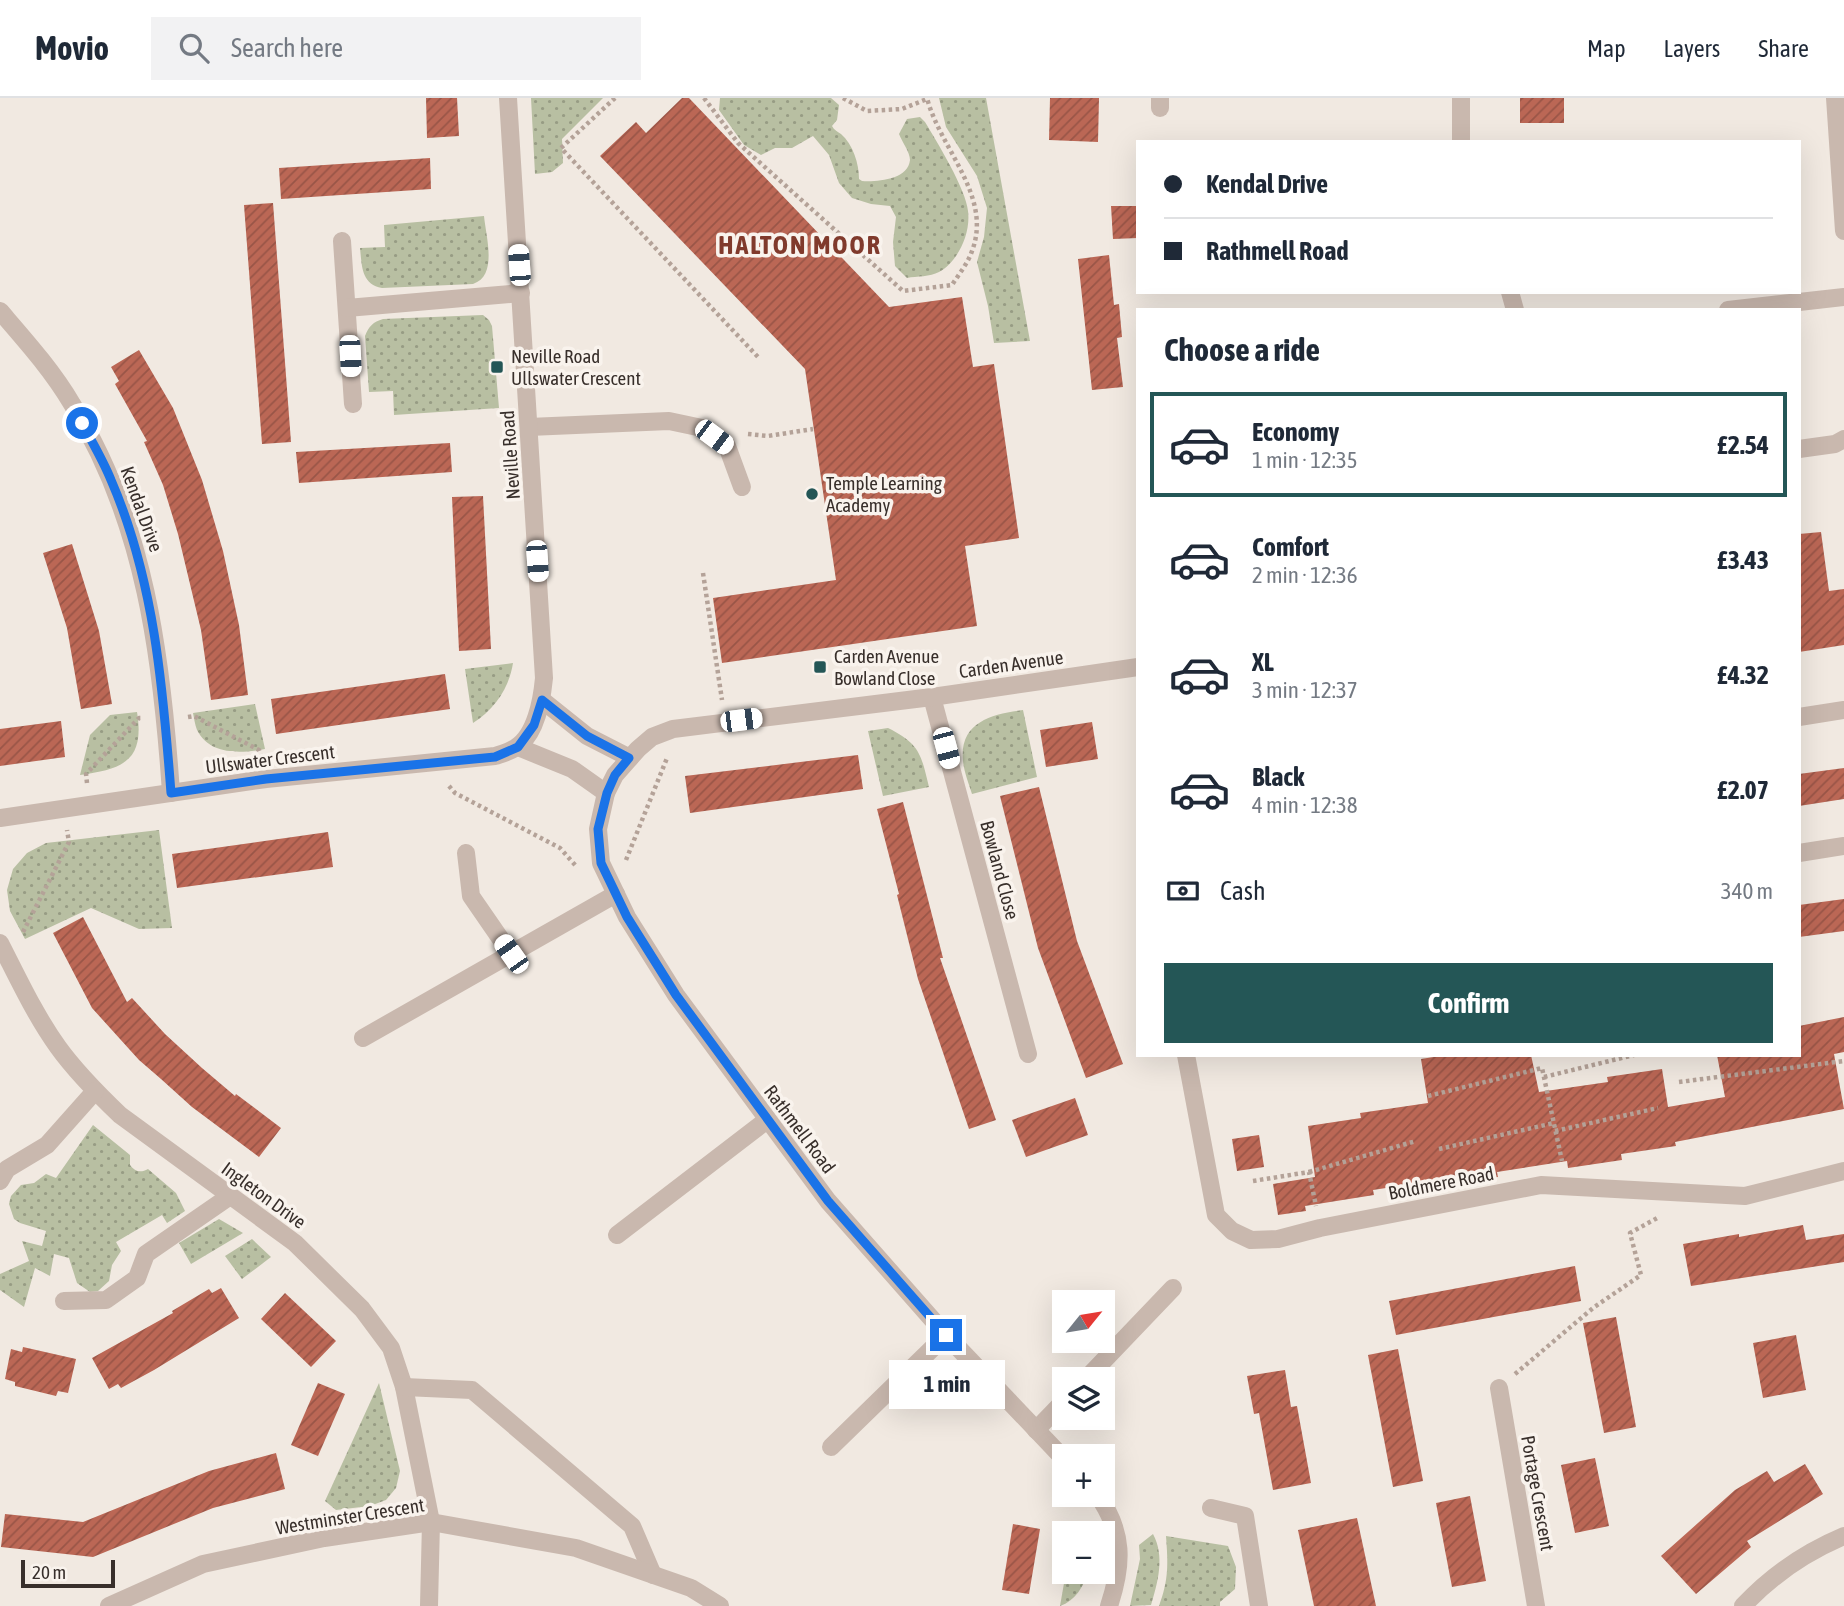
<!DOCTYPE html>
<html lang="en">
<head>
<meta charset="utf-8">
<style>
	body { margin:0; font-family:"Asap Condensed",sans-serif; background:#f2f2f3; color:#1f2937; height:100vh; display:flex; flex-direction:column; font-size:26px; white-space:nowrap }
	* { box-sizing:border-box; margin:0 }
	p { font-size:23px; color:#747a83 }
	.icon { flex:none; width:38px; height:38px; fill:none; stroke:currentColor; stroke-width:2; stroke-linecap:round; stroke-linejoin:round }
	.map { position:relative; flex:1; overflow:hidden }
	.drawer { position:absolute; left:1136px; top:210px; width:665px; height:749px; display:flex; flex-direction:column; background:#fff; border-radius:0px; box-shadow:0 7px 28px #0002 }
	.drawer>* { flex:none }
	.hud { position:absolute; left:1136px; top:42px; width:665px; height:154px; border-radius:0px; box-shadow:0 7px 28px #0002; display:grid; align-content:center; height:154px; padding:0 28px; background:#fff }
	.needle { width:46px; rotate:60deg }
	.buttons { position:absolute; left:1052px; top:1192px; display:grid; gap:14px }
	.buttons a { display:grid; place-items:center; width:63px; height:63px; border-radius:0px; background:#fff; box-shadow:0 7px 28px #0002; font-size:35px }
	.scale { position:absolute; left:21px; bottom:18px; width:94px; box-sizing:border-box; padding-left:7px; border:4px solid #382f2b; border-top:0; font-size:19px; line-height:24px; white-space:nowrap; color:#382f2b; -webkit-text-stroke:5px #f9f3ed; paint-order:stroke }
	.end { position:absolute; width:32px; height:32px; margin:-16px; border:9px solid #1a73e8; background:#fff; box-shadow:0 0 0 4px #fff }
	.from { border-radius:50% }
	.bubble { position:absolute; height:49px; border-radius:0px; background:#fff; box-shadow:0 7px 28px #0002; font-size:23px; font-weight:700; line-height:49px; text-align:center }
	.car { position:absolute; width:21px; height:42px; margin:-21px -10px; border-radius:9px; box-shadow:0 0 5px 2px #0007; background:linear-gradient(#fff 24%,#345 0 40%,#fff 0 76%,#345 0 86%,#fff 0) }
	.hud b { display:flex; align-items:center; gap:24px; height:66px; font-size:26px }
	.hud b+b { border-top:2px solid #e0e1e3 }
	.hud i { width:18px; height:18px; background:#1f2937 }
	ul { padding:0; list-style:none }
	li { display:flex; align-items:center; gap:21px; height:105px; margin:0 14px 10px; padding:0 14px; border:4px solid transparent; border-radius:0px }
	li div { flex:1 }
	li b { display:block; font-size:26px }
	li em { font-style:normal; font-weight:700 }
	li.on { border-color:#245656 }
	li>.icon { width:63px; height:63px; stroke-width:1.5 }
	h2 { padding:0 28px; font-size:32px; line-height:84px }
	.pay { display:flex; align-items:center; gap:18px; height:77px; padding:0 28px; font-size:26px }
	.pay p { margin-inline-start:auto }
	.primary-button { display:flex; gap:14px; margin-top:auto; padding:14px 28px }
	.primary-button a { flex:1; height:80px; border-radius:0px; background:#245656; color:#fff; font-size:28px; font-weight:700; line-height:80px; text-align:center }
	header { display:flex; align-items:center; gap:42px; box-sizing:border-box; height:98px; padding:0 35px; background:#fff; border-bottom:2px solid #e0e1e3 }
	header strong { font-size:33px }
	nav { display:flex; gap:38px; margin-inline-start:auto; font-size:24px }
	.search { width:490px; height:63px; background:#f2f2f3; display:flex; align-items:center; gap:18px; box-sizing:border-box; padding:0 24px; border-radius:0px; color:#747a83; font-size:26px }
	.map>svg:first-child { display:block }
</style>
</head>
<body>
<header>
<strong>Movio</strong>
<div class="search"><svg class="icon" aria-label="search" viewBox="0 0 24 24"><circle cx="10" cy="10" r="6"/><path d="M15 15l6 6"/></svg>Search here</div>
<nav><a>Map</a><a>Layers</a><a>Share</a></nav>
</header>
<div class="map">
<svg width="1844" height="1508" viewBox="0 0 1844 1508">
	<defs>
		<pattern id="grass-dots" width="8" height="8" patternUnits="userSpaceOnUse" patternTransform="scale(1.75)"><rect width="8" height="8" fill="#b8bfa2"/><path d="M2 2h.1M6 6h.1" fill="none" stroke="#979c84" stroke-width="1.8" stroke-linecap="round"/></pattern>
		<pattern id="building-hatch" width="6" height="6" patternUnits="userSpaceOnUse" patternTransform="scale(1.75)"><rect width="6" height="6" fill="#bb6755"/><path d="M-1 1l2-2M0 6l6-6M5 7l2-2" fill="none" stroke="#995547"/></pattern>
	</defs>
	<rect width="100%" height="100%" fill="#f1e9e1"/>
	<g fill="url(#grass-dots)">
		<path d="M 531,0 L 603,0 L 562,41 L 563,65 L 552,74 L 535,76 Z"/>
		<path d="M 720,0 L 831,0 L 839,7 L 837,22 L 832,28 C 834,32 838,34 841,36 C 853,46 859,66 859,81 L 862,83 C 876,84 908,82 910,62 C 910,54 902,44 899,36 L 907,21 L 920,19 L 925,24 C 937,44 966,91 968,113 C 971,135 958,164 939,174 C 930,179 917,178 907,180 L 895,168 L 893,144 L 896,119 L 890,108 L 871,106 L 852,100 L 839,85 L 829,57 L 813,38 L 792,50 L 775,50 L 761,57 L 744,47 L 719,12 Z"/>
		<path d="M 939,0 L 986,0 L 1030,243 L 994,245 L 988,208 L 977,164 L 984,139 L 987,110 L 977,78 L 946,29 Z"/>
		<path d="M 484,118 C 486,139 498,178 473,186 L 382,190 C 361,186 362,168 360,150 L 385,149 L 384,127 Z"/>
		<path d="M 483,217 L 489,222 L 492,228 L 499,310 L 394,317 L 393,293 L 369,294 L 365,238 C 369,228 373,224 383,221 Z"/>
		<path d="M 513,565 C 509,590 495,611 473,625 L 465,571 Z"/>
		<path d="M 255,606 L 265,651 C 242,655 210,658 197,632 C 195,627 194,620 193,615 Z"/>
		<path d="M 1023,612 L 1037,679 L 972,696 C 969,686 964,674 963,663 C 959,624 992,616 1023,612 Z"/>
		<path d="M 137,614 C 145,663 123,671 80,677 L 90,637 L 110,617 Z"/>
		<path d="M 888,630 C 920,646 921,656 929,689 L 883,698 L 868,633 Z"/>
		<path d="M 159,732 L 172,830 L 139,831 L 91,810 L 25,841 L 10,813 L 7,792 L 13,771 L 27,755 L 46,745 Z"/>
		<path d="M 93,1027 L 130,1057 L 130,1067 C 135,1074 141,1075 148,1071 L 176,1095 L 185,1113 L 167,1125 L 162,1117 L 116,1144 L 121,1153 L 112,1167 L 109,1183 L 98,1193 L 90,1194 L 77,1185 L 69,1160 L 54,1156 L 50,1178 L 35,1170 L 24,1209 L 0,1192 L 0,1176 L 29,1163 L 22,1143 L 42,1148 L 46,1133 L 20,1125 L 14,1121 L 9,1106 L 11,1098 L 21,1087 L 34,1085 L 46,1076 L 56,1080 Z"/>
		<path d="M 219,1121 L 243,1135 L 191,1166 L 179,1145 Z"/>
		<path d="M 252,1141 L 271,1159 L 242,1181 L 225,1158 Z"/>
		<path d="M 379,1285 L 400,1373 L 396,1390 L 386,1402 L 370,1408 L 336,1412 L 325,1403 Z"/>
		<path d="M 1153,1436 C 1165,1458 1158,1484 1151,1507 L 1130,1508 L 1140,1461 L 1139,1447 Z"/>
		<path d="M 1166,1438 L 1228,1448 L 1236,1469 L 1235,1491 L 1220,1504 L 1220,1508 L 1159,1508 C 1169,1481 1168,1466 1166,1438 Z"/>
		<path d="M 1066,1474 L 1088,1474 C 1084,1488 1075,1503 1060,1508 Z"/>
	</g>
	<g fill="url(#building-hatch)">
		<path d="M 426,0 L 457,0 L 459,38 L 427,40 Z"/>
		<path d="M 682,0 L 689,0 L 889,209 L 962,199 L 973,269 L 994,266 L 1019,440 L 965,448 L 977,528 L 722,565 L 713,500 L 836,482 L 805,271 L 600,58 L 636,24 L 646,35 Z"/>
		<path d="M 1050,0 L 1099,0 L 1098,44 L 1049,42 Z"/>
		<rect x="1520" y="0" width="44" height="25"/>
		<path d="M 430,60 L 431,91 L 281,101 L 279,70 Z"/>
		<path d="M 273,105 L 291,344 L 262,346 L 244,107 Z"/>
		<path d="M 1111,108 L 1138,108 L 1138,140 L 1113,141 Z"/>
		<path d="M 1109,157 L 1114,207 L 1119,206 L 1122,239 L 1117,240 L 1123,289 L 1092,292 L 1078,161 Z"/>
		<path d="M 139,252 L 173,310 L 202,382 L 223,453 L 239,527 L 248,597 L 211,602 L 201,532 L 178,436 L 163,387 L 144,344 L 147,343 L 115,286 L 119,283 L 111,269 Z"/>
		<path d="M 450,345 L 452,374 L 299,385 L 296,354 Z"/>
		<path d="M 483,398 L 491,551 L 459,553 L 452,399 Z"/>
		<path d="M 1821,434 L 1829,493 L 1844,491 L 1844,547 L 1799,554 L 1799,436 Z"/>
		<path d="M 72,446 L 99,533 L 112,606 L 81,611 L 67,530 L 43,455 Z"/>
		<path d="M 445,576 L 450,611 L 276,636 L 271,601 Z"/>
		<path d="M 61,623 L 65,659 L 0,668 L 0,631 Z"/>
		<path d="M 1092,624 L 1098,661 L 1046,669 L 1040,632 Z"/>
		<path d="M 858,657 L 863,691 L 690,715 L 685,678 Z"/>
		<path d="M 1844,670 L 1844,701 L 1799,708 L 1799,676 Z"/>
		<path d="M 1039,689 L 1077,843 L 1123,966 L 1086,980 L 1038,850 L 1000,698 Z"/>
		<path d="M 903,704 L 943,860 L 940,860 L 996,1022 L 969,1031 L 918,881 L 897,797 L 899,796 L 877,711 Z"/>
		<path d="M 328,734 L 333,769 L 177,790 L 172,756 Z"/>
		<path d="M 1844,801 L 1844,833 L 1799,839 L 1799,807 Z"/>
		<path d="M 83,819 L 127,904 L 132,900 L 165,936 L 202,970 L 235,998 L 236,996 L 281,1030 L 259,1059 L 192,1009 L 161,981 L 139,962 L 92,910 L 53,835 Z"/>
		<path d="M 1844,919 L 1844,954 L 1834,956 L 1844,1011 L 1675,1044 L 1676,1048 L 1621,1056 L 1622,1062 L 1568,1070 L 1567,1063 L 1497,1074 L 1498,1079 L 1445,1087 L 1444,1081 L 1373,1092 L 1374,1097 L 1305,1108 L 1306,1113 L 1278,1117 L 1273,1086 L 1315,1079 L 1308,1028 L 1361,1020 L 1360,1015 L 1428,1005 L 1421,961 L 1446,957 L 1531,957 L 1539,994 L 1608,984 L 1607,979 L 1662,971 L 1668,1009 L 1725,999 L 1717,957 L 1799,957 L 1799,928 Z"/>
		<path d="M 1075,1000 L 1088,1037 L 1026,1059 L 1012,1022 Z"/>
		<path d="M 1259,1037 L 1264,1069 L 1237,1073 L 1232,1041 Z"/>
		<path d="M 1803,1127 L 1806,1142 L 1844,1136 L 1844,1164 L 1691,1188 L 1683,1146 L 1739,1136 L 1739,1139 Z"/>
		<path d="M 1575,1168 L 1581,1203 L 1396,1237 L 1389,1203 Z"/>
		<path d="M 221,1190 L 239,1220 L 154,1272 L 121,1290 L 118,1286 L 109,1291 L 92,1260 L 173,1215 L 172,1213 L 209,1191 L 212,1195 Z"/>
		<path d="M 285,1195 L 336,1243 L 311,1269 L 261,1221 Z"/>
		<path d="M 1616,1219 L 1636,1329 L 1604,1335 L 1583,1225 Z"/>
		<path d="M 1796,1237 L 1806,1292 L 1763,1300 L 1753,1245 Z"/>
		<path d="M 23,1249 L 76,1261 L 68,1295 L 58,1293 L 56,1298 L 15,1288 L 15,1284 L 5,1281 L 11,1251 L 22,1254 Z"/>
		<path d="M 1398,1251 L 1423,1383 L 1393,1389 L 1368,1257 Z"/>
		<path d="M 1285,1272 L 1291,1309 L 1297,1308 L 1311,1385 L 1273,1392 L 1259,1315 L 1254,1316 L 1247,1278 Z"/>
		<path d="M 318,1285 L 345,1296 L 318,1358 L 291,1347 Z"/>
		<path d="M 276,1355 L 285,1391 L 213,1410 L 93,1459 L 1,1449 L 5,1416 L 83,1424 L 209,1373 Z"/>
		<path d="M 1595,1360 L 1609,1428 L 1575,1435 L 1561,1367 Z"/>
		<path d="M 1805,1366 L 1823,1396 L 1747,1443 L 1751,1449 L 1696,1496 L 1661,1458 L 1735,1392 L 1767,1373 L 1774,1384 Z"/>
		<path d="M 1470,1398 L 1486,1483 L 1452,1489 L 1436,1405 Z"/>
		<path d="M 1357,1420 L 1376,1508 L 1314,1508 L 1298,1432 Z"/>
		<path d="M 1013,1426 L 1040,1431 L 1029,1496 L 1002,1492 Z"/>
	</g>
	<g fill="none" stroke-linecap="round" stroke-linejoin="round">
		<g stroke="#b4a298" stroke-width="4.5" stroke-dasharray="3.5 3.5" stroke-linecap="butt">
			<path d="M 615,0 L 561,50 L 758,259"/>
			<path d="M 704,0 L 738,45 L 903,193 L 952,187 C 959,176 968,165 972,153 C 993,98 940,51 927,0"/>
			<path d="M 843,0 L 867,13 L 902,11 L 927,1"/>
			<path d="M 748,336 L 768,338 L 813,331"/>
			<path d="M 703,475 L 722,602"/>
			<path d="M 188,619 L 194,618 L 259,652 L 261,658"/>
			<path d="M 87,685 L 86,676 L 139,620 L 141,620"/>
			<path d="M 449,688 L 455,695 L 560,750 L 576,768"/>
			<path d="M 626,762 L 667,660"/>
			<path d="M 23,834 L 69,744 L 67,732"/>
			<path d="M 1544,979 L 1634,957"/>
			<path d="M 1679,984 L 1844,963"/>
			<path d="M 1428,998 L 1542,970 L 1562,1063"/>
			<path d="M 1555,1033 L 1658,1010"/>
			<path d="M 1439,1051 L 1554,1025"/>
			<path d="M 1309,1074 L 1416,1043"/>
			<path d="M 1253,1083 L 1309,1074 L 1316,1108"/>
			<path d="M 1515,1276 L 1593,1210 L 1641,1177 L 1630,1135 L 1659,1119"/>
		</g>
		<g stroke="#c9b8ae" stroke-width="18">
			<path d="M 1461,0 L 1461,44"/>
			<path d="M 1835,0 L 1844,133"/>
			<path d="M 1160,10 L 1160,0"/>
			<path d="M 342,143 L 353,306"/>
			<path d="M 1510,194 L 1515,212"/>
			<path d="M 347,210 L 521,195"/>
			<path d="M 1728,212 L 1844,199"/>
			<path d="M 0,213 C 25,242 52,272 72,306 C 145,423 162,560 171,695"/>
			<path d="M 529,329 L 669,323 L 702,330 L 727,348 L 742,389"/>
			<path d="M 1799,351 L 1835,346 L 1844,341"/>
			<path d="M 932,599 L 1028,956"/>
			<path d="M 542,602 L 587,638 L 630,660"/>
			<path d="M 1799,619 L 1844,612"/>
			<path d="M 518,649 L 572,671 L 606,695"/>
			<path d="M 0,720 L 266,681 L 495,658 C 501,656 509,654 515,650 C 536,638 542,601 544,580 L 508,0"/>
			<path d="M 466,755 L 471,798 L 511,856"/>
			<path d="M 1799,755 L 1844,748"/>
			<path d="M 0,845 C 18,880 35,917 58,949 C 76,974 98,996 120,1017 L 295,1145 L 362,1211 L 391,1250 L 404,1289 L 431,1424 L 429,1508"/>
			<path d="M 363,940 L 616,796"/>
			<path d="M 1186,957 L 1216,1117 L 1232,1133 L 1251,1142 L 1278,1141 L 1320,1130 L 1541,1087 L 1745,1098 L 1844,1073"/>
			<path d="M 0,1083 L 7,1071 L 47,1047 L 95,993"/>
			<path d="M 617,1137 L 767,1022"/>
			<path d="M 64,1203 L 106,1202 L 137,1180 L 146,1156 L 230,1098"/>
			<path d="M 1086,1281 L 1173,1190"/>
			<path d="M 404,1289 L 472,1292 L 632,1428 L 653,1477"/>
			<path d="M 1499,1290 L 1536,1508"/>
			<path d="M 1036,1332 L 1064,1303"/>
			<path d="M 831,1349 L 946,1237"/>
			<path d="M 1064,1361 L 946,1237 L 828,1103 L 676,897 L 627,819 L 601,765 L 598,731 L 606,695 L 615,677 L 638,651 L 652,639 L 673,631 L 932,599 L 1138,569"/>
			<path d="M 1097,1396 C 1124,1434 1123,1466 1109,1508"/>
			<path d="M 1211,1410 L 1245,1418 L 1259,1508"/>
			<path d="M 109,1508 L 203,1466 L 324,1440 L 431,1424 L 576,1450 L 691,1490 L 720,1508"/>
			<path d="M 1743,1508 C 1771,1478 1806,1454 1844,1438"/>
		</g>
	</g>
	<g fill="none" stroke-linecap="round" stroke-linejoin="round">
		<path stroke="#1a73e8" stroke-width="9" d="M 82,325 C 92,344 103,362 111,382 C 154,481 163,589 171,695 L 266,681 L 495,659 L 518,649 L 534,627 L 542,602 L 587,638 L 629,660 L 615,677 L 607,695 L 598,731 L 601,765 L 627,819 L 676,897 L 828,1103 L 946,1237"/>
	</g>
	<g fill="#245656" stroke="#f9f3ed" stroke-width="2.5">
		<rect x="490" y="262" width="14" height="14" rx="3.5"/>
		<circle cx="812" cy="396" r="7"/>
		<rect x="813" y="562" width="14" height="14" rx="3.5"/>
	</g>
	<g text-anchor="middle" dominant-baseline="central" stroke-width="7" stroke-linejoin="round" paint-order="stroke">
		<g font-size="19" fill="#382f2b" stroke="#f9f3ed" text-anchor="start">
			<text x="511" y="258">Neville Road<tspan x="511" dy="22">Ullswater Crescent</tspan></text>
			<text x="826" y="385">Temple Learning<tspan x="826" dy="22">Academy</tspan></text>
			<text x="834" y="558">Carden Avenue<tspan x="834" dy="22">Bowland Close</tspan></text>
		</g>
		<g font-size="19" fill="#382f2b" stroke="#f9f3ed">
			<text transform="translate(510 357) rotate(-94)">Neville Road</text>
			<text transform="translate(142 411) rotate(70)">Kendal Drive</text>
			<text transform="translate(1011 566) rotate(-8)">Carden Avenue</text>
			<text transform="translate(270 661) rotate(-7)">Ullswater Crescent</text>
			<text transform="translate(1000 772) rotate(75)">Bowland Close</text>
			<text transform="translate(800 1031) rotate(53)">Rathmell Road</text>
			<text transform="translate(1441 1085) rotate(-11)">Boldmere Road</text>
			<text transform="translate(264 1097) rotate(36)">Ingleton Drive</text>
			<text transform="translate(1538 1395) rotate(80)">Portage Crescent</text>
			<text transform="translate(350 1418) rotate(-9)">Westminster Crescent</text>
		</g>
		<g font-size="26" font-weight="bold" letter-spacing="2" fill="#803a2c" stroke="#f9f3ed">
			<text x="800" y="147">HALTON MOOR</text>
		</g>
	</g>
</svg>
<div class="buttons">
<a><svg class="needle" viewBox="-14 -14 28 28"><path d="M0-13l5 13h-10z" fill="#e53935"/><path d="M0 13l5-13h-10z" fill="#747a83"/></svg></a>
<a><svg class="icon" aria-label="layers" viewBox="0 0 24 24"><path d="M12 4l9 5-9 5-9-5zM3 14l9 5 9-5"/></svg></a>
<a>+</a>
<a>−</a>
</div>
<div class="scale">20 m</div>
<i class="end from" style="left:82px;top:325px"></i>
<i class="end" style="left:946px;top:1237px"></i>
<div class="bubble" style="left:889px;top:1262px;width:116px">1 min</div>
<i class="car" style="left:519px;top:167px;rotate:356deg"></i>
<i class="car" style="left:350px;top:258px;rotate:177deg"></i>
<i class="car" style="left:714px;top:339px;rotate:127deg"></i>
<i class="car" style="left:537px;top:463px;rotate:176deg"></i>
<i class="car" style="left:741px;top:622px;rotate:83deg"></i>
<i class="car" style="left:946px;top:650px;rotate:165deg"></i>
<i class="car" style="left:511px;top:856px;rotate:325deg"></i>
<div class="hud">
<b><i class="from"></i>Kendal Drive</b>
<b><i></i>Rathmell Road</b>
</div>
<section class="drawer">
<h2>Choose a ride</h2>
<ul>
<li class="on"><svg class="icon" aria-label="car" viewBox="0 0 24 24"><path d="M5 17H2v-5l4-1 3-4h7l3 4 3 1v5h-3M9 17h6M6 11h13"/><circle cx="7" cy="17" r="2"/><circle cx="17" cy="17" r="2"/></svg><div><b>Economy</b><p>1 min · 12:35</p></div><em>£2.54</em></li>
<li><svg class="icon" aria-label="car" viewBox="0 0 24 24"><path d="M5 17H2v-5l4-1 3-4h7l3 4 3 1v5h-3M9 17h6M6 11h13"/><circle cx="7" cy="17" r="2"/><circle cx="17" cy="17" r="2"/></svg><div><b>Comfort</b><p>2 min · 12:36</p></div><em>£3.43</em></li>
<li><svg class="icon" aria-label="car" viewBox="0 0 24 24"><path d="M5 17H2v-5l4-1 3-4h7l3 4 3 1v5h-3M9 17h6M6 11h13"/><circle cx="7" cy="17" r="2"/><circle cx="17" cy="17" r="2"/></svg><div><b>XL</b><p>3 min · 12:37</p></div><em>£4.32</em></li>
<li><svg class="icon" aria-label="car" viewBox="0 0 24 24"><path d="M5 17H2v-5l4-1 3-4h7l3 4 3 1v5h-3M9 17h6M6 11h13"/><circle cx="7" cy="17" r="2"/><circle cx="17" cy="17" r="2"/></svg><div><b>Black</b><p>4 min · 12:38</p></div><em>£2.07</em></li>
</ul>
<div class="pay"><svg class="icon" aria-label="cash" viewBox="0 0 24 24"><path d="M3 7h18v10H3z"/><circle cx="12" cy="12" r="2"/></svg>Cash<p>340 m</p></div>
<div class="primary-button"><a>Confirm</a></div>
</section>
</div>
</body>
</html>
